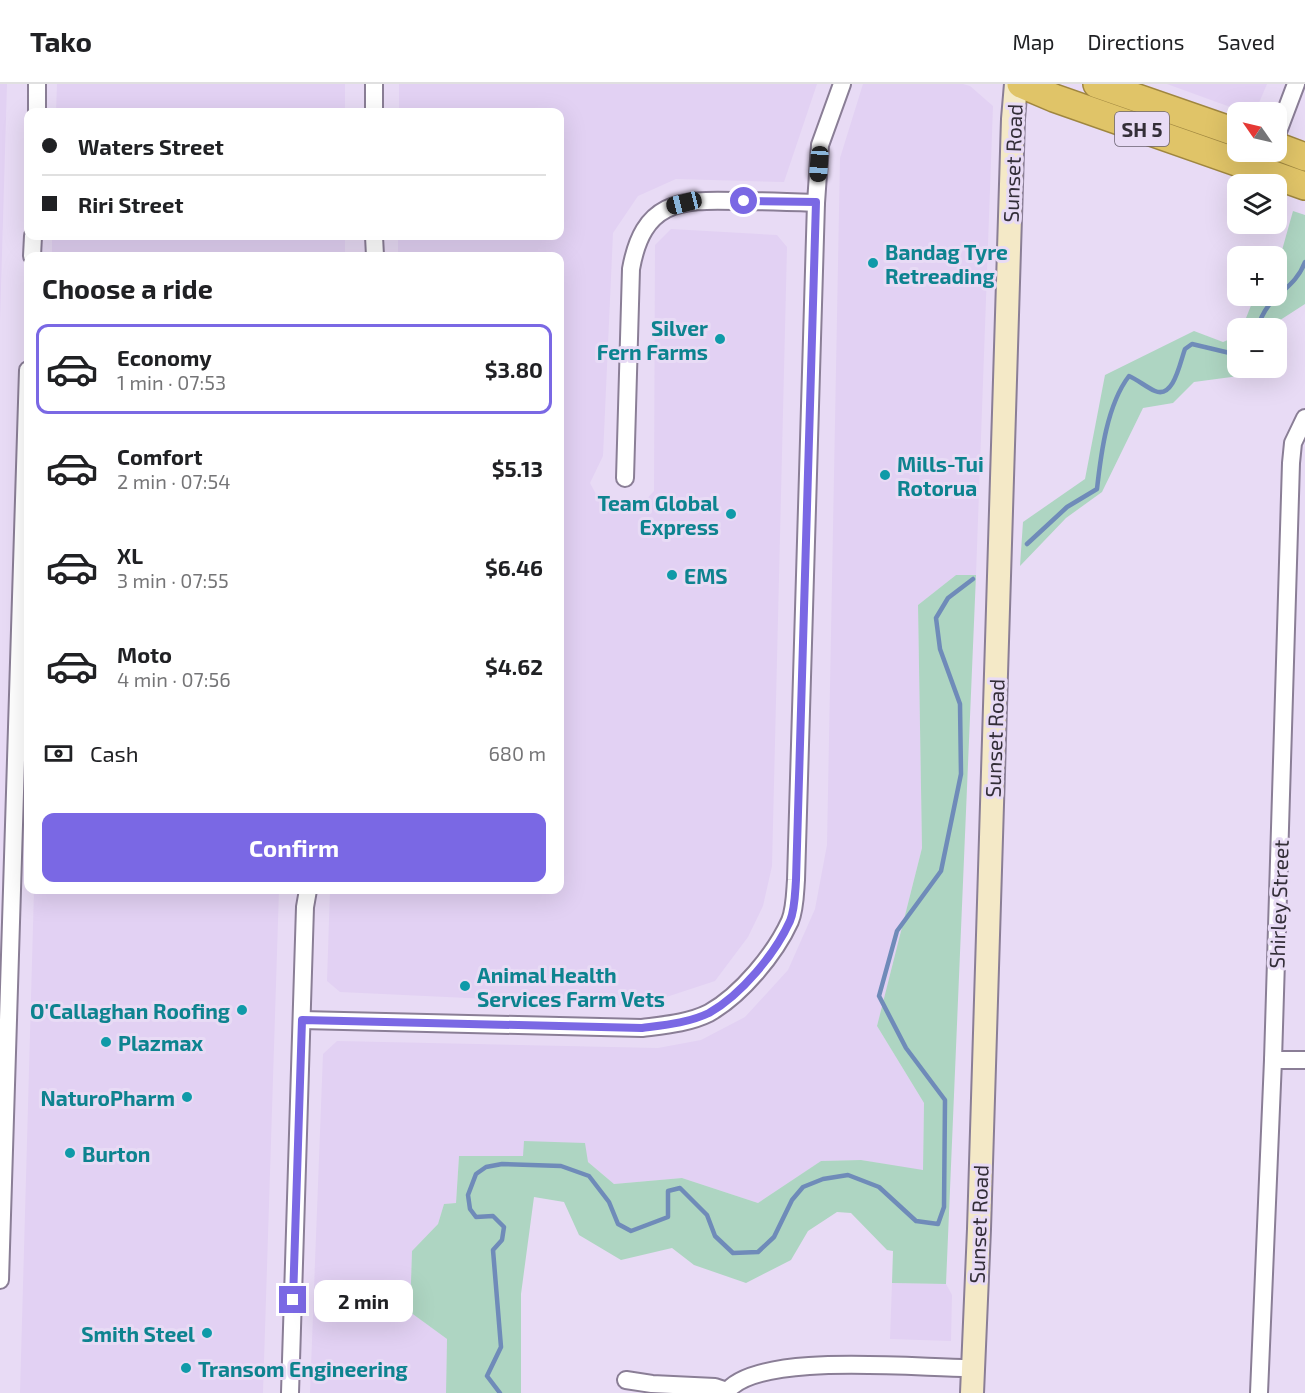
<!DOCTYPE html>
<html lang="en">
<head>
<meta charset="utf-8">
<style>
	body { margin:0; font-family:"Exo 2",sans-serif; background:#f6f6f6; color:#202124; height:100vh; display:flex; flex-direction:column; font-size:22px; white-space:nowrap }
	* { box-sizing:border-box; margin:0 }
	p { font-size:20px; color:#757577 }
	.icon { flex:none; width:33px; height:33px; fill:none; stroke:currentColor; stroke-width:2; stroke-linecap:round; stroke-linejoin:round }
	.map { position:relative; flex:1; overflow:hidden }
	.panel { position:absolute; left:24px; top:168px; width:540px; height:642px; display:flex; flex-direction:column; background:#fff; border-radius:12px; box-shadow:0 6px 24px #0002 }
	.panel>* { flex:none }
	.hud { position:absolute; left:24px; top:24px; width:540px; height:132px; border-radius:12px; box-shadow:0 6px 24px #0002; display:grid; align-content:center; height:132px; padding:0 18px; background:#fff }
	.needle { width:39px; rotate:304deg }
	.fabs { position:absolute; left:1227px; top:18px; display:grid; gap:12px }
	.fabs a { display:grid; place-items:center; width:60px; height:60px; border-radius:12px; background:#fff; box-shadow:0 6px 24px #0002; font-size:30px }
	.end { position:absolute; width:27px; height:27px; margin:-14px; border:8px solid #7a68e4; background:#fff; box-shadow:0 0 0 3px #fff }
	.from { border-radius:50% }
	.bubble { position:absolute; height:42px; border-radius:12px; background:#fff; box-shadow:0 6px 24px #0002; font-size:20px; font-weight:700; line-height:42px; text-align:center }
	.car { position:absolute; width:18px; height:36px; margin:-18px -9px; border-radius:8px; box-shadow:0 0 4px 2px #0007; background:linear-gradient(#222 24%,#8ab4d8 0 40%,#222 0 76%,#8ab4d8 0 86%,#222 0) }
	.hud b { display:flex; align-items:center; gap:21px; height:57px; font-size:22px }
	.hud b+b { border-top:2px solid #e0e0e0 }
	.hud i { width:15px; height:15px; background:#202124 }
	ul { padding:0; list-style:none }
	li { display:flex; align-items:center; gap:18px; height:90px; margin:0 12px 9px; padding:0 6px; border:3px solid transparent; border-radius:12px }
	li div { flex:1 }
	li b { display:block; font-size:22px }
	li em { font-style:normal; font-weight:700 }
	li.selected { border-color:#7a68e4 }
	li>.icon { width:54px; height:54px; stroke-width:1.5 }
	h2 { padding:0 18px; font-size:27px; line-height:72px }
	.pay { display:flex; align-items:center; gap:15px; height:66px; padding:0 18px; font-size:22px }
	.pay p { margin-inline-start:auto }
	.action { display:flex; gap:12px; margin-top:auto; padding:12px 18px }
	.action a { flex:1; height:69px; border-radius:12px; background:#7a68e4; color:#fff; font-size:24px; font-weight:700; line-height:69px; text-align:center }
	header { display:flex; align-items:center; gap:36px; box-sizing:border-box; height:84px; padding:0 30px; background:#fff; border-bottom:2px solid #e0e0e0 }
	header strong { font-size:28px }
	nav { display:flex; gap:33px; margin-inline-start:auto; font-size:21px }
	.map>svg:first-child { display:block }
</style>
</head>
<body>
<header>
<strong>Tako</strong>
<nav><a>Map</a><a>Directions</a><a>Saved</a></nav>
</header>
<div class="map">
<svg width="1305" height="1309" viewBox="0 0 1305 1309">
	<rect width="100%" height="100%" fill="#e8dbf5"/>
	<g fill="#e2d1f3">
		<path d="M 0,0 L 7,0 L 0,237 Z"/>
		<path d="M 57,0 L 345,0 L 345,28 L 56,28 Z"/>
		<path d="M 399,0 L 817,0 L 784,98 L 676,95 L 638,112 L 613,149 L 603,372 L 590,399 L 603,423 L 636,426 L 654,407 L 655,161 L 671,145 L 777,151 L 787,163 L 772,782 L 763,822 L 748,853 L 715,897 L 639,922 L 340,908 L 327,897 L 330,806 L 560,806 L 560,172 L 398,172 L 398,152 L 560,152 L 560,28 L 399,28 Z"/>
		<path d="M 863,0 L 963,0 L 970,2 L 993,22 L 976,491 L 956,491 L 918,521 L 922,764 L 877,942 L 924,1019 L 923,1087 L 861,1076 L 821,1077 L 758,1119 L 682,1094 L 614,1100 L 588,1078 L 524,1058 L 524,1072 L 459,1072 L 456,1119 L 444,1120 L 438,1140 L 412,1167 L 410,1228 L 447,1255 L 446,1309 L 310,1309 L 323,970 L 337,957 L 658,964 L 701,956 L 745,933 L 788,886 L 815,825 L 827,761 L 840,74 Z"/>
		<path d="M 1167,0 L 1267,0 L 1255,28 L 1244,28 Z"/>
		<rect x="52" y="152" width="293" height="20"/>
		<path d="M 34,806 L 279,806 L 263,1309 L 20,1309 Z"/>
		<path d="M 892,1199 L 946,1200 L 952,1211 L 951,1257 L 890,1255 Z"/>
	</g>
	<g fill="#aed5c2">
		<path d="M 1293,127 L 1305,131 L 1305,220 L 1274,240 L 1271,244 L 1242,244 L 1254,214 L 1256,212 L 1276,212 L 1277,184 Z"/>
		<path d="M 1194,247 L 1223,258 L 1237,252 L 1238,284 L 1245,284 L 1239,292 L 1194,298 L 1173,319 L 1143,324 L 1102,408 L 1066,434 L 1020,482 L 1023,438 L 1085,395 L 1105,291 Z"/>
		<path d="M 956,491 L 976,491 L 946,1200 L 892,1199 L 893,1167 L 887,1166 L 851,1129 L 837,1128 L 808,1147 L 791,1176 L 746,1199 L 694,1181 L 672,1164 L 621,1176 L 579,1151 L 564,1118 L 534,1113 L 521,1210 L 521,1309 L 446,1309 L 447,1255 L 410,1228 L 412,1167 L 438,1140 L 444,1120 L 456,1119 L 459,1072 L 523,1072 L 524,1057 L 585,1059 L 588,1078 L 614,1100 L 682,1094 L 758,1119 L 821,1077 L 861,1076 L 923,1086 L 924,1019 L 877,942 L 922,764 L 918,521 Z"/>
	</g>
	<g fill="none" stroke-linecap="round" stroke-linejoin="round">
		<g stroke="#6f8bb9" stroke-width="4.5">
			<path d="M 1258,244 C 1266,210 1294,208 1305,178"/>
			<path d="M 1027,460 L 1067,423 L 1097,405 C 1101,369 1107,321 1129,292 C 1138,296 1146,303 1155,307 C 1174,315 1180,278 1185,265 L 1192,260 L 1234,270 L 1238,268"/>
			<path d="M 500,1309 L 487,1292 L 501,1263 L 493,1166 L 502,1156 L 504,1143 L 493,1132 L 476,1133 L 470,1125 L 468,1111 L 476,1090 L 486,1083 L 502,1080 L 561,1082 L 589,1092 L 609,1118 L 618,1140 L 631,1147 L 668,1133 L 668,1107 L 680,1104 L 707,1131 L 715,1152 L 733,1169 L 758,1168 L 774,1153 L 792,1116 L 803,1103 L 823,1095 L 848,1091 L 879,1103 L 916,1137 L 938,1140 L 944,1123 L 945,1016 L 906,964 L 879,912 L 897,847 L 941,787 L 961,690 L 960,620 L 940,565 L 936,534 L 948,514 L 973,495"/>
		</g>
		<g stroke="#8a7e96" stroke-width="20">
			<g id="minor">
				<path d="M 37,28 L 37,0"/>
				<path d="M 374,28 L 374,0"/>
				<path d="M 1276,53 L 1296,0"/>
				<path d="M 374,152 L 375,172"/>
				<path d="M 32,172 L 33,152"/>
				<path d="M 625,394 L 631,185 C 643,118 678,115 737,117 C 763,117 790,118 816,119"/>
				<path d="M 302,936 L 642,944 C 665,941 689,939 709,929 C 741,911 775,870 790,837 C 795,825 795,809 796,796 L 816,119 L 820,61 L 842,0"/>
				<path d="M 1273,976 L 1305,976"/>
				<path d="M 0,1196 L 28,286"/>
				<path d="M 626,1296 L 652,1300 L 715,1303 L 727,1307"/>
				<path d="M 290,1309 L 305,823 L 308,806"/>
				<path d="M 726,1309 C 754,1266 923,1285 972,1284"/>
				<path d="M 1259,1309 L 1273,976 L 1291,379 L 1293,359 L 1305,334"/>
			</g>
		</g>
		<g stroke="#8a7e96" stroke-width="26">
			<path id="secondary" d="M 972,1309 L 979,1145 L 1013,35 L 1016,0"/>
		</g>
		<g stroke="#9f863f" stroke-width="30">
			<g id="trunk">
				<path d="M 1021,0 L 1054,14 L 1305,102"/>
				<path d="M 1097,0 L 1238,49"/>
				<path d="M 1276,62 L 1305,73"/>
			</g>
		</g>
		<use href="#minor" stroke="#fff" stroke-width="16"/>
		<use href="#secondary" stroke="#f4e9c7" stroke-width="22"/>
		<use href="#trunk" stroke="#e0c468" stroke-width="27"/>
	</g>
	<g fill="none" stroke-linecap="round" stroke-linejoin="round">
		<path stroke="#7a68e4" stroke-width="8" d="M 293,1216 L 302,936 L 642,944 C 665,941 688,939 709,929 C 741,911 775,870 790,837 C 795,825 795,809 796,796 L 816,118 L 744,117"/>
	</g>
	<g fill="#0f9aa8" stroke="#e8dbf5" stroke-width="2">
		<circle cx="873" cy="179" r="6"/>
		<circle cx="720" cy="255" r="6"/>
		<circle cx="885" cy="391" r="6"/>
		<circle cx="731" cy="430" r="6"/>
		<circle cx="672" cy="491" r="6"/>
		<circle cx="465" cy="902" r="6"/>
		<circle cx="242" cy="926" r="6"/>
		<circle cx="106" cy="958" r="6"/>
		<circle cx="187" cy="1013" r="6"/>
		<circle cx="70" cy="1069" r="6"/>
		<circle cx="207" cy="1249" r="6"/>
		<circle cx="186" cy="1284" r="6"/>
	</g>
	<g text-anchor="middle" dominant-baseline="central" stroke-width="6" stroke-linejoin="round" paint-order="stroke">
		<rect fill="#e8dbf5" stroke="#696271" stroke-width="1.5" x="1115" y="28" width="54" height="34" rx="4.5"/>
		<g font-size="20" font-weight="bold" fill="#332e38">
			<text x="1142" y="45">SH 5</text>
		</g>
		<g font-size="21" fill="#332e38" stroke="#e8dbf5">
			<text transform="translate(1012 79) rotate(-88)">Sunset Road</text>
			<text transform="translate(994 654) rotate(-88)">Sunset Road</text>
			<text transform="translate(1278 820) rotate(-88)">Shirley Street</text>
			<text transform="translate(978 1140) rotate(-88)">Sunset Road</text>
		</g>
		<g font-size="21" font-weight="bold" fill="#0d838f" stroke="#e8dbf5" text-anchor="start">
			<text x="885" y="167">Bandag Tyre<tspan x="885" dy="24">Retreading</tspan></text>
			<text x="708" y="243" text-anchor="end">Silver<tspan x="708" dy="24">Fern Farms</tspan></text>
			<text x="897" y="379">Mills-Tui<tspan x="897" dy="24">Rotorua</tspan></text>
			<text x="719" y="418" text-anchor="end">Team Global<tspan x="719" dy="24">Express</tspan></text>
			<text x="684" y="491">EMS</text>
			<text x="477" y="890">Animal Health<tspan x="477" dy="24">Services Farm Vets</tspan></text>
			<text x="230" y="926" text-anchor="end">O'Callaghan Roofing</text>
			<text x="118" y="958">Plazmax</text>
			<text x="175" y="1013" text-anchor="end">NaturoPharm</text>
			<text x="82" y="1069">Burton</text>
			<text x="195" y="1249" text-anchor="end">Smith Steel</text>
			<text x="198" y="1284">Transom Engineering</text>
		</g>
	</g>
</svg>
<div class="fabs">
<a><svg class="needle" viewBox="-14 -14 28 28"><path d="M0-13l5 13h-10z" fill="#e53935"/><path d="M0 13l5-13h-10z" fill="#757577"/></svg></a>
<a><svg class="icon" aria-label="layers" viewBox="0 0 24 24"><path d="M12 4l9 5-9 5-9-5zM3 14l9 5 9-5"/></svg></a>
<a>+</a>
<a>−</a>
</div>
<i class="end from" style="left:744px;top:117px"></i>
<i class="end" style="left:293px;top:1216px"></i>
<div class="bubble" style="left:314px;top:1196px;width:99px">2 min</div>
<i class="car" style="left:819px;top:80px;rotate:184deg"></i>
<i class="car" style="left:684px;top:119px;rotate:256deg"></i>
<div class="hud">
<b><i class="from"></i>Waters Street</b>
<b><i></i>Riri Street</b>
</div>
<section class="panel">
<h2>Choose a ride</h2>
<ul>
<li class="selected"><svg class="icon" aria-label="car" viewBox="0 0 24 24"><path d="M5 17H2v-5l4-1 3-4h7l3 4 3 1v5h-3M9 17h6M6 11h13"/><circle cx="7" cy="17" r="2"/><circle cx="17" cy="17" r="2"/></svg><div><b>Economy</b><p>1 min · 07:53</p></div><em>$3.80</em></li>
<li><svg class="icon" aria-label="car" viewBox="0 0 24 24"><path d="M5 17H2v-5l4-1 3-4h7l3 4 3 1v5h-3M9 17h6M6 11h13"/><circle cx="7" cy="17" r="2"/><circle cx="17" cy="17" r="2"/></svg><div><b>Comfort</b><p>2 min · 07:54</p></div><em>$5.13</em></li>
<li><svg class="icon" aria-label="car" viewBox="0 0 24 24"><path d="M5 17H2v-5l4-1 3-4h7l3 4 3 1v5h-3M9 17h6M6 11h13"/><circle cx="7" cy="17" r="2"/><circle cx="17" cy="17" r="2"/></svg><div><b>XL</b><p>3 min · 07:55</p></div><em>$6.46</em></li>
<li><svg class="icon" aria-label="car" viewBox="0 0 24 24"><path d="M5 17H2v-5l4-1 3-4h7l3 4 3 1v5h-3M9 17h6M6 11h13"/><circle cx="7" cy="17" r="2"/><circle cx="17" cy="17" r="2"/></svg><div><b>Moto</b><p>4 min · 07:56</p></div><em>$4.62</em></li>
</ul>
<div class="pay"><svg class="icon" aria-label="cash" viewBox="0 0 24 24"><path d="M3 7h18v10H3z"/><circle cx="12" cy="12" r="2"/></svg>Cash<p>680 m</p></div>
<div class="action"><a>Confirm</a></div>
</section>
</div>
</body>
</html>
